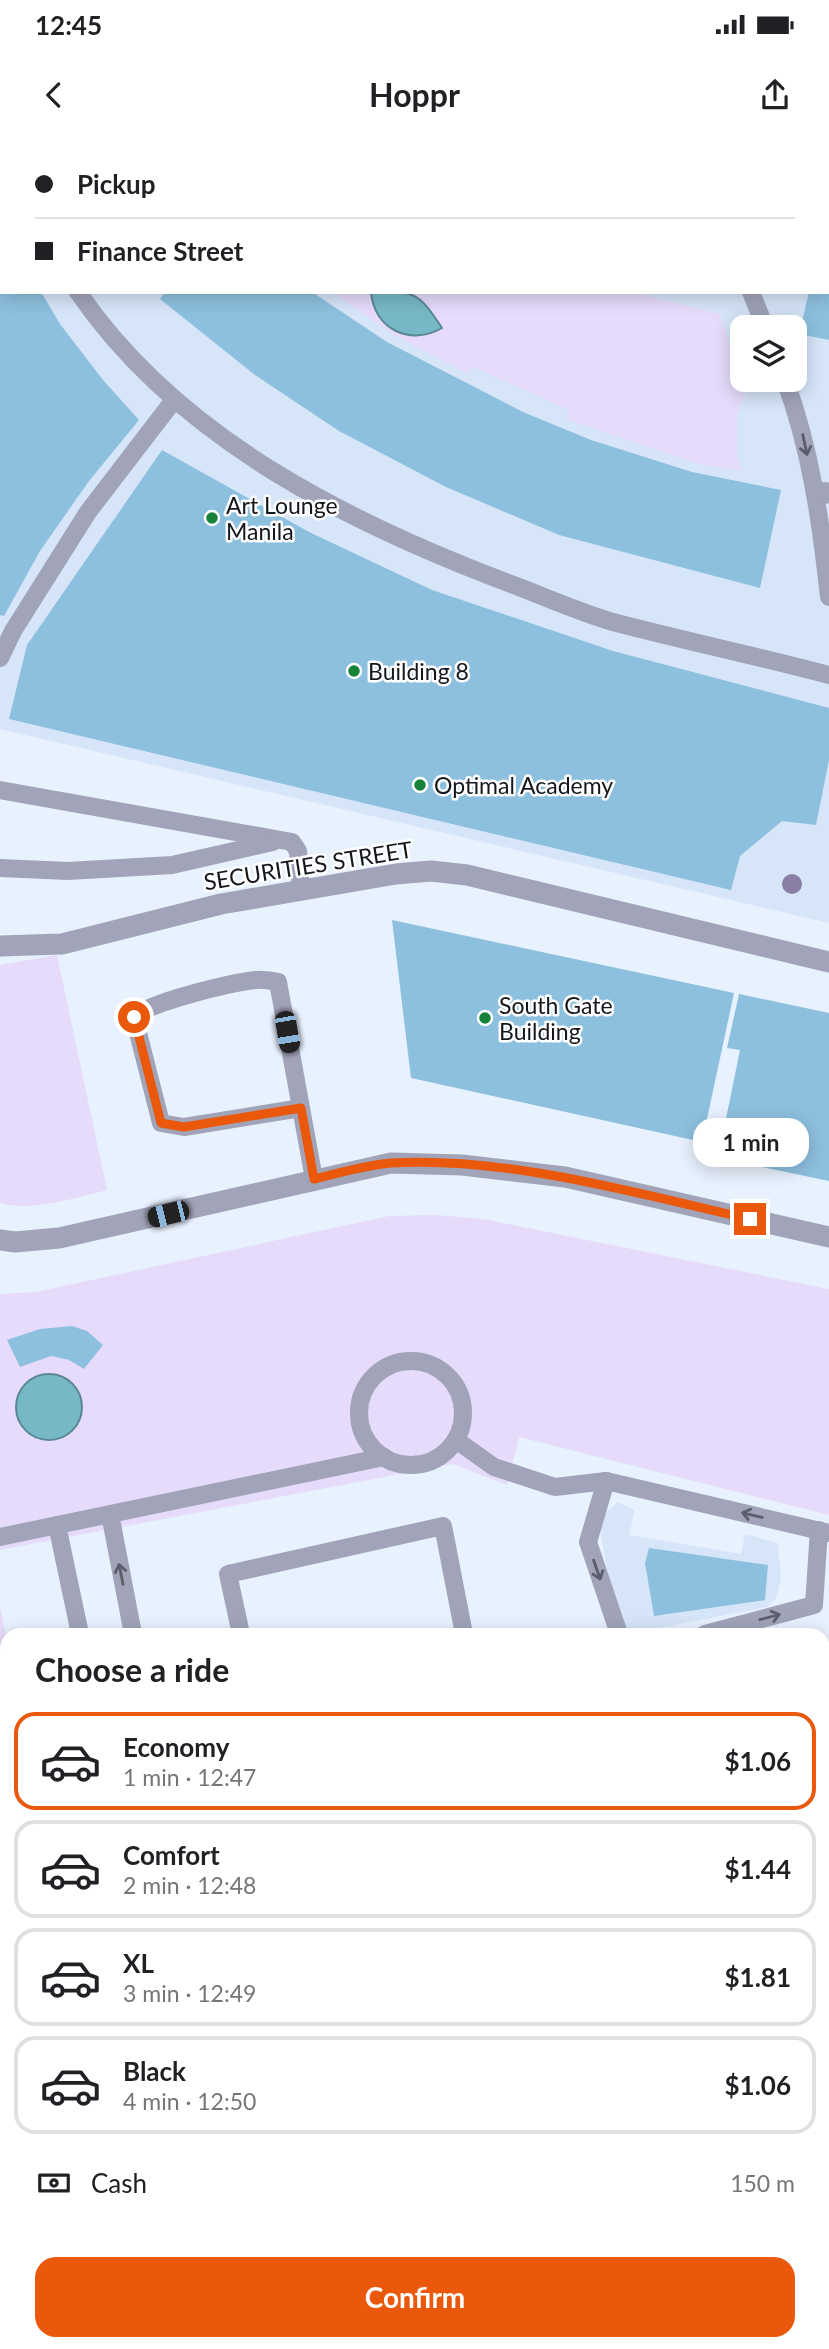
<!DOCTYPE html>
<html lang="en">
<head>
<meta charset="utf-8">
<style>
	body { margin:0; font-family:Lato,sans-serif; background:#f6f6f6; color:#202124; height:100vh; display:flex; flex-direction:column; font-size:26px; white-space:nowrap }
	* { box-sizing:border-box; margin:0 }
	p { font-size:23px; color:#757577 }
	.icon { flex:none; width:38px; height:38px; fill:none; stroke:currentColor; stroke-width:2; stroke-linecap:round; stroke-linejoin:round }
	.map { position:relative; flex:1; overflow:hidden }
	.drawer { position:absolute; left:0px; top:1488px; width:830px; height:723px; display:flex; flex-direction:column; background:#fff; border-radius:21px 21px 0 0; box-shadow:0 4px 18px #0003 }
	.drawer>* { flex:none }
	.top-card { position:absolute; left:0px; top:0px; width:830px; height:154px; box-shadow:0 4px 18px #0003; display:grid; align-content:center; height:154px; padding:0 35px; background:#fff }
	.tools { position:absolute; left:730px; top:175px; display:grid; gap:14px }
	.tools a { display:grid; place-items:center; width:77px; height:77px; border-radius:14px; background:#fff; box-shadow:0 4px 18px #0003; font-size:35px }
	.end { position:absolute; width:32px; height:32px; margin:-16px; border:9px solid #ea580c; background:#fff; box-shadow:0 0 0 4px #fff }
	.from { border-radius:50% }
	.bubble { position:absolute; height:49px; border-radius:21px; background:#fff; box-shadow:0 4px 18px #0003; font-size:23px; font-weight:700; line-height:49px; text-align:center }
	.car { position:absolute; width:21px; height:42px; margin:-21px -10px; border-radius:9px; box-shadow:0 0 5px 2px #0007; background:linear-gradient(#222 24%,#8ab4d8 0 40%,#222 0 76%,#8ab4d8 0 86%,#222 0) }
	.top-card b { display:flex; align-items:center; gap:24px; height:66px; font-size:26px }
	.top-card b+b { border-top:2px solid #e0e0e0 }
	.top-card i { width:18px; height:18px; background:#202124 }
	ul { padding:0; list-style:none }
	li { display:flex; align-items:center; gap:21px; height:98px; margin:0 14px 10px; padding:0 21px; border:4px solid #e0e0e0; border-radius:21px }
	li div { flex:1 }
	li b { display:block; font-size:26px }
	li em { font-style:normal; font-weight:700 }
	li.selected { border-color:#ea580c }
	li>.icon { width:63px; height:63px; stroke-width:1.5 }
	h2 { padding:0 35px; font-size:32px; line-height:84px }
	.pay { display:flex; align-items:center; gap:18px; height:77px; padding:0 35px; font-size:26px }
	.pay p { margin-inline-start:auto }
	.primary-button { display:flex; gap:14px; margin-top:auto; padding:14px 35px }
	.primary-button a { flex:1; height:80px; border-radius:21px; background:#ea580c; color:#fff; font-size:28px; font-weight:700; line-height:80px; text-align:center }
	.status { display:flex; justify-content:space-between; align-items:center; height:49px; padding:0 35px; background:#fff; direction:ltr }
	.status svg { height:19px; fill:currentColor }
	header { display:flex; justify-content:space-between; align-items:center; height:91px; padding:0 35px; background:#fff; font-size:32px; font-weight:700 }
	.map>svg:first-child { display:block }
</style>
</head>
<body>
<div class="status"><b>12:45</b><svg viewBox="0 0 49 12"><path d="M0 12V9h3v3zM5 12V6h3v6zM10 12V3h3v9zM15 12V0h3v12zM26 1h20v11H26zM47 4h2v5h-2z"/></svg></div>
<header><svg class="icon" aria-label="back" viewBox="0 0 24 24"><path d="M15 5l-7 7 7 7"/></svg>Hoppr<svg class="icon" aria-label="share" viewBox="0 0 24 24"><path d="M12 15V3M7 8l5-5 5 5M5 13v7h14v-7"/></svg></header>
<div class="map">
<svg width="829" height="2209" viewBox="0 0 829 2209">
	<rect width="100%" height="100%" fill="#e8f1fe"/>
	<g fill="#d7e5f9" fill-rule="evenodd">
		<path d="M 0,0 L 808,2 L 2,2 L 2,152 L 828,152 L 829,6 L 829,783 L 0,589 ZM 742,187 L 794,187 L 794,240 L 742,240 Z"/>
		<path d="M 618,1362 L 635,1370 L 629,1395 L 741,1414 L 745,1394 L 778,1403 L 781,1440 L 776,1458 L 767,1467 L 629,1494 L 612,1455 L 598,1380 Z"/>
	</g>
	<g fill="#e6dbfb">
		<path d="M 332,152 L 631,152 L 720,174 L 745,253 L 737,275 L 737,317 L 742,331 L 696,323 L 566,279 L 569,270 L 471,226 L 467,233 L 392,194 Z"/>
		<path d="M 57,815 L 107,1050 C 74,1058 33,1072 0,1063 L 0,825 Z"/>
		<path d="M 436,1075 L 483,1079 L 829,1149 L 829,1375 L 519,1297 L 507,1345 L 453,1324 L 0,1410 L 0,1154 L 36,1152 L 389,1076 Z"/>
		<path d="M 0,1468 L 7,1500 L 7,1704 L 0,1706 Z"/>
		<path d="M 7,1784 L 7,2017 L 0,2019 L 0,1786 Z"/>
	</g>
	<g fill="#77b8c7" stroke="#598894" stroke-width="2">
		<path d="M 371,152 C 415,152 417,150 442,188 C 411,206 374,190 371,152 Z"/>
		<circle cx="49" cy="1267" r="33"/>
	</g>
	<g fill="#8dc0df">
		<path d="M 0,152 L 41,152 L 60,184 L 103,240 L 139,280 L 89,341 L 40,411 L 4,476 L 0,475 Z"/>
		<path d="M 165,152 L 312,152 L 387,202 L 523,272 L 591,300 L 692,332 L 781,350 L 760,448 L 559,395 L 446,347 L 339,291 L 255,235 L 160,159 Z"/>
		<path d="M 809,152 L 829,152 L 829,200 L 799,194 Z"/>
		<path d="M 162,310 L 309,392 L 432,450 L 613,511 L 829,568 L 829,620 L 816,685 L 782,681 L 740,716 L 731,750 L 9,579 L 27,505 Z"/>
		<path d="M 392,780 L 734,853 L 702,1002 L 411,938 Z"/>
		<path d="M 739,854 L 829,873 L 829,1041 L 718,1018 L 740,910 L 727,908 Z"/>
		<path d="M 72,1186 L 87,1191 L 103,1205 L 84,1229 L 69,1220 L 51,1216 L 20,1227 L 7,1200 L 40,1189 Z"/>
		<path d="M 649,1408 L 768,1425 L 765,1460 L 654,1476 L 645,1423 Z"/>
		<path d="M 7,2179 L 7,2203 L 39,2203 L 40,2209 L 0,2209 L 0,2180 Z"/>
	</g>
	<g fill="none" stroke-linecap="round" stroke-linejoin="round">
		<g stroke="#a1a4b9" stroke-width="18">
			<path d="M 12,0 L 12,2"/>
			<path d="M 526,0 L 534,2"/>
			<path d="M 708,2 L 708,0"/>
			<path d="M 828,71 L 829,72"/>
			<path d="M 78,152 C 180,301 355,386 519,447 C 550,459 582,473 613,482 C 685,501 757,516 829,535"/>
			<path d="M 751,152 L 765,187"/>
			<path d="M 785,240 C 811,310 821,383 829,457"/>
			<path d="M 0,518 L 13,491 L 88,372 L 174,260"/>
			<path d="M 0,650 L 292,702 L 298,711 L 301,750"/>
			<path d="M 0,728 L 68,731 L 172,725 L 273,702"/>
			<path d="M 301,968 L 184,987 L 161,983 L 134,877 C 150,862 230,843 256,840 C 263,839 271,841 278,842 L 314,1039"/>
			<circle cx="411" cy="1273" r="52"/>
			<path d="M 456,1300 L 494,1327 L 555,1347 L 606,1341 L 829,1393"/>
			<path d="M 606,1341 L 588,1402 L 619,1494"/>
			<path d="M 110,1374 L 133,1494"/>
			<path d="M 57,1385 L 80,1494"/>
			<path d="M 0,1397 L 384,1317"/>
			<path d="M 241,1494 L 228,1434 L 443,1386 L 464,1494"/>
			<path d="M 705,1494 L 814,1465 L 819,1390"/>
			<path d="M 822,2165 L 829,2164"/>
			<path d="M 161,2205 L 162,2209"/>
			<path d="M 622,2209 L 649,2203"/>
		</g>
		<path stroke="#a1a4b9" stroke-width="21" d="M 816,352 L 829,353"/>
		<g stroke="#a1a4b9" stroke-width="21">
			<path d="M 0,806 L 62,804 L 221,764 L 396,734 L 431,731 L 467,735 L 829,822"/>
			<path d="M 0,1100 L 15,1102 L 59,1098 L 391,1023 L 462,1025 L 565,1037 L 829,1097"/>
			<path d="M 822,1562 L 829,1560"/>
			<path d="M 0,1735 L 7,1733"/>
			<path d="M 249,2203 L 250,2209"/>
		</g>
		<g stroke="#7b7f9e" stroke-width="21">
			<path d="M 822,1879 L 829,1878"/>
			<path d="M 822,1948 L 829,1946"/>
			<path d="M 0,2057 L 7,2055"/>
			<path d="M 0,2118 L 7,2117"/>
		</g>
	</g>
	<circle fill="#897fa4" cx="792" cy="744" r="10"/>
	<defs><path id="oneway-shaft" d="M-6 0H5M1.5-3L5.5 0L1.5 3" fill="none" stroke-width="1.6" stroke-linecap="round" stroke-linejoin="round" transform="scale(1.75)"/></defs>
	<g stroke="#5a5e6a">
		<use href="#oneway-shaft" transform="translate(805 305) rotate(78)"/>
		<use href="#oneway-shaft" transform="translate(752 1375) rotate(-167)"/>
		<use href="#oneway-shaft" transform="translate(597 1430) rotate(71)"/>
		<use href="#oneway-shaft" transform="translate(121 1434) rotate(-101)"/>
		<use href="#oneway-shaft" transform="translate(770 1477) rotate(-15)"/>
	</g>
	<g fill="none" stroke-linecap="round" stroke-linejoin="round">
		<path stroke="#ea580c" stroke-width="9" d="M 134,877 L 161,983 L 184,987 L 301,968 L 314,1039 C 339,1033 366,1025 392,1023 C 511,1017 635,1053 750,1079"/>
	</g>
	<g fill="#17833a" stroke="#fff" stroke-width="2.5">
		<circle cx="212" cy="378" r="7"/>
		<circle cx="354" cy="531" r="7"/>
		<circle cx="420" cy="645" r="7"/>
		<circle cx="485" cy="878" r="7"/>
	</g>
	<g text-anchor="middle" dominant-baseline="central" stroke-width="5" stroke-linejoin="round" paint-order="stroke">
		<g font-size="23" fill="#14171c" stroke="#fff" text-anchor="start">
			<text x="226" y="365">Art Lounge<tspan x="226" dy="26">Manila</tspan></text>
			<text x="368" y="531">Building 8</text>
			<text x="434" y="645">Optimal Academy</text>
			<text x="499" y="865">South Gate<tspan x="499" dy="26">Building</tspan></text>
		</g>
		<g font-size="23" fill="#14171c" stroke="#fff">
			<text transform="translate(308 725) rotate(-9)">SECURITIES STREET</text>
		</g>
	</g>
</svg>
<div class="tools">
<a><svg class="icon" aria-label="layers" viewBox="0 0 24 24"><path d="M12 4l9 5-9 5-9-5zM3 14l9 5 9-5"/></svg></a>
</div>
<i class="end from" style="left:134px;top:877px"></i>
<i class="end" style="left:750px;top:1079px"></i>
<div class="bubble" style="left:693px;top:978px;width:116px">1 min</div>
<i class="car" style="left:287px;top:892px;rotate:170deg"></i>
<i class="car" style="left:168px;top:1074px;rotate:256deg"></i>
<div class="top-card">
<b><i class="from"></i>Pickup</b>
<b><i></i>Finance Street</b>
</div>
<section class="drawer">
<h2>Choose a ride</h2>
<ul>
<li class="selected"><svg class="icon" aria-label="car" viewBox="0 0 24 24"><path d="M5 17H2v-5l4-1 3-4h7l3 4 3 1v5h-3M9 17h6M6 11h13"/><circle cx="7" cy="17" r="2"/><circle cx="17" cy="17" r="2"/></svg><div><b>Economy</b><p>1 min · 12:47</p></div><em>$1.06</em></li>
<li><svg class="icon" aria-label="car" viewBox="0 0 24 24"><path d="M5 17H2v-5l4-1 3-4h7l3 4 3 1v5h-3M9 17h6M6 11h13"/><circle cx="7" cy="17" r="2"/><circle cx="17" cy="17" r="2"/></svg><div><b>Comfort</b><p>2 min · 12:48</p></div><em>$1.44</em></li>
<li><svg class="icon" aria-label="car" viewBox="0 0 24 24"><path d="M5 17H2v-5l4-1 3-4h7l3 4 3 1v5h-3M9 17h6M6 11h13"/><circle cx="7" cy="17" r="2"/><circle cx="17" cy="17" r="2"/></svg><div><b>XL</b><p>3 min · 12:49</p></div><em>$1.81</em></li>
<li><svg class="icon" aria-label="car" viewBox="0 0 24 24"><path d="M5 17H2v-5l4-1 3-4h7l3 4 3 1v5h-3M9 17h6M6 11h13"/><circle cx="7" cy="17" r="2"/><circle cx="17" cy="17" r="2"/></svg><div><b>Black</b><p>4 min · 12:50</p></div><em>$1.06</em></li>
</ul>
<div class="pay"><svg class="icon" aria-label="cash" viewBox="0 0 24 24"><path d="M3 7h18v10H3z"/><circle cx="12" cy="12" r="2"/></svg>Cash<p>150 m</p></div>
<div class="primary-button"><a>Confirm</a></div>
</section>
</div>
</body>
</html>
